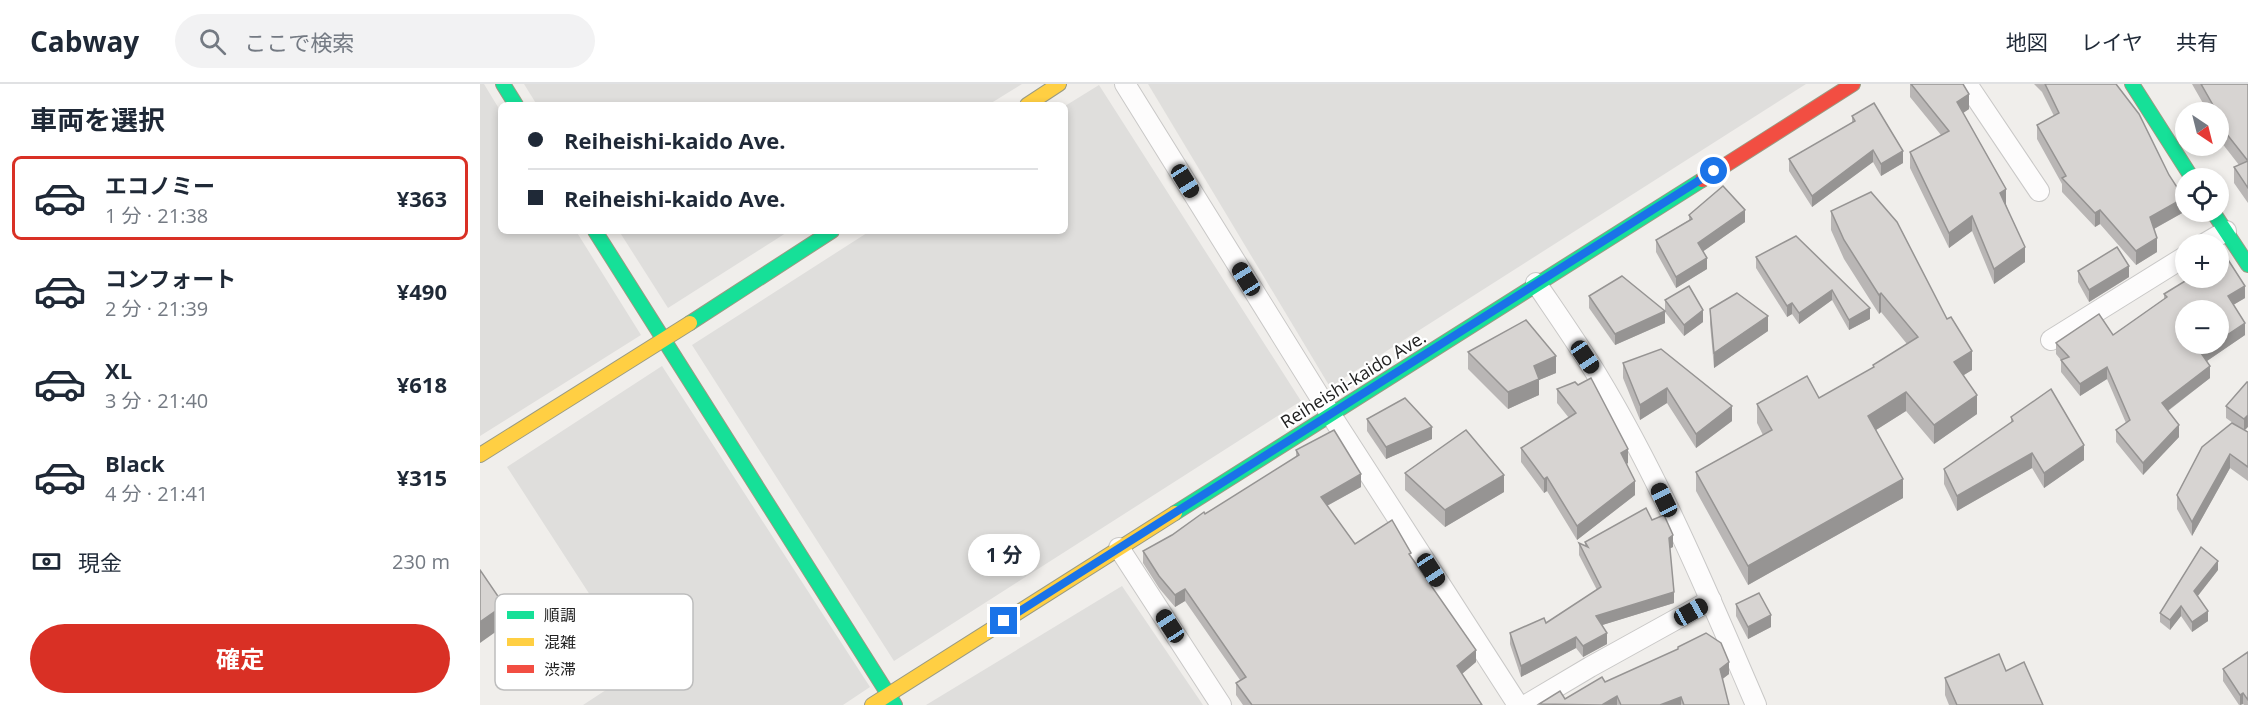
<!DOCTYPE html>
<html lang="ja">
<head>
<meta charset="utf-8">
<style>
	body { margin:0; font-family:"Open Sans","Noto Sans JP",sans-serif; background:#f2f2f3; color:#1f2937; height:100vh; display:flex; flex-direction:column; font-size:22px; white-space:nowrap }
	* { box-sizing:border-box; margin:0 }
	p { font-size:20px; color:#747a83 }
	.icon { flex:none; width:33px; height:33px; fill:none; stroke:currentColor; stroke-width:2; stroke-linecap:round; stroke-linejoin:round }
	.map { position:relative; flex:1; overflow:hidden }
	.side { display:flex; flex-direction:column; background:#fff; width:480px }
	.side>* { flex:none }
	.top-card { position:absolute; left:18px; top:18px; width:570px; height:132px; border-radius:9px; box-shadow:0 3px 9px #0003; display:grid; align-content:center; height:132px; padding:0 30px; background:#fff }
	.needle { width:39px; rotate:145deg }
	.buttons { position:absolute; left:1695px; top:18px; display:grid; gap:12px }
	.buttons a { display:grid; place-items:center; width:54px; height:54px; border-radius:50%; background:#fff; box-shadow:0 3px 9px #0003; font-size:30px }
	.end { position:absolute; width:27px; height:27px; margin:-14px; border:8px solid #1a73e8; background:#fff; box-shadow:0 0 0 3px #fff }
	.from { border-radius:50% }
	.bubble { position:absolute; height:42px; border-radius:21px; background:#fff; box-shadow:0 3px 9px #0003; font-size:20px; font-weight:700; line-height:42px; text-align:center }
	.car { position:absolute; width:18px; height:36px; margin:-18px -9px; border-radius:8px; box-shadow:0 0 4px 2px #0007; background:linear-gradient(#222 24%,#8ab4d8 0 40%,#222 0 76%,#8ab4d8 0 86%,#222 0) }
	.top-card b { display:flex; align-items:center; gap:21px; height:57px; font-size:22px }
	.top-card b+b { border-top:2px solid #e0e1e3 }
	.top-card i { width:15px; height:15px; background:#1f2937 }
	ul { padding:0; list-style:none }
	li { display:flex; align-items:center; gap:18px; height:84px; margin:0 12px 9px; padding:0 18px; border:3px solid transparent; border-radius:9px }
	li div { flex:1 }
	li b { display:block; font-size:22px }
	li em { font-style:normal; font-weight:700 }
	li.on { border-color:#d93025 }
	li>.icon { width:54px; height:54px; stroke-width:1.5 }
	h2 { padding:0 30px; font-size:27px; line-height:72px }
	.pay { display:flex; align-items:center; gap:15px; height:66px; padding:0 30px; font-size:22px }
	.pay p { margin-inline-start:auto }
	.primary-button { display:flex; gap:12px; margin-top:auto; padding:12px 30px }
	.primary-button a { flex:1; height:69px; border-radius:36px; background:#d93025; color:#fff; font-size:24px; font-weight:700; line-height:69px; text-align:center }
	header { display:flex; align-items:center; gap:36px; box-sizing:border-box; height:84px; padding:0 30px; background:#fff; border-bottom:2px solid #e0e1e3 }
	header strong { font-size:28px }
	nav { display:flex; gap:33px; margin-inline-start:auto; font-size:21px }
	.search { width:420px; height:54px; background:#f2f2f3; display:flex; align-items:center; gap:15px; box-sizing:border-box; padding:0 21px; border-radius:33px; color:#747a83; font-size:22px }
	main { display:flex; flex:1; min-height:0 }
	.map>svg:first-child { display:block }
</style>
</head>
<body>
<header>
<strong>Cabway</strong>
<div class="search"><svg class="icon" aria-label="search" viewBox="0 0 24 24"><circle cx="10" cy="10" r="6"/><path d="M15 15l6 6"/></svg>ここで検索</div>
<nav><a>地図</a><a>レイヤ</a><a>共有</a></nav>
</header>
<main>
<section class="side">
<h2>車両を選択</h2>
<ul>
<li class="on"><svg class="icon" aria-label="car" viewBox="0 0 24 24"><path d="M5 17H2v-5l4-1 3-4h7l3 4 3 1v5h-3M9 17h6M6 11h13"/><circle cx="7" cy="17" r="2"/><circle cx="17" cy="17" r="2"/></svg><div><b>エコノミー</b><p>1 分 · 21:38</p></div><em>¥363</em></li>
<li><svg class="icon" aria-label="car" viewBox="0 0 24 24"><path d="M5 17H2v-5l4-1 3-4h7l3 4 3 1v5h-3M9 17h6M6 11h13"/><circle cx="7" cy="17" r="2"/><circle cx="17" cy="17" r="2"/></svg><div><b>コンフォート</b><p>2 分 · 21:39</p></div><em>¥490</em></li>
<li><svg class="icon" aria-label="car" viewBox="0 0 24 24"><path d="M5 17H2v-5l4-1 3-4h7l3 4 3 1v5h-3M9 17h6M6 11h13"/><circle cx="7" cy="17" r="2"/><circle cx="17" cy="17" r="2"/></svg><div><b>XL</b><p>3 分 · 21:40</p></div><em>¥618</em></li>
<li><svg class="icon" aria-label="car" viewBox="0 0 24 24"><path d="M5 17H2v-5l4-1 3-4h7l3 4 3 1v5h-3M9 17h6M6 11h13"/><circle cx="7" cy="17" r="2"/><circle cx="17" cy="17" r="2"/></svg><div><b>Black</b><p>4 分 · 21:41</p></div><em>¥315</em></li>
</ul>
<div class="pay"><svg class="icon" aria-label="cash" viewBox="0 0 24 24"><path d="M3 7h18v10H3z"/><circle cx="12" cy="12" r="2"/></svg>現金<p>230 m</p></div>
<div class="primary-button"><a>確定</a></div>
</section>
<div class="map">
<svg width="1768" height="621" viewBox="0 0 1768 621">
	<rect width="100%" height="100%" fill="#f0eeeb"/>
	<g fill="#dfdedc">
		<path d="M 0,0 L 4,0 L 21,28 L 21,147 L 96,147 L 161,251 L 0,352 Z"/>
		<path d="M 44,0 L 542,0 L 508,21 L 57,21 Z"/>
		<path d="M 668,0 L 1326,0 L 850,303 Z"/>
		<path d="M 619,1 L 821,317 L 414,577 L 212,261 L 390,147 L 585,147 L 585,22 Z"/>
		<path d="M 139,147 L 309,147 L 188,224 Z"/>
		<path d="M 182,282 L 390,603 L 363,621 L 103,621 L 158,585 L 27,383 Z"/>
		<path d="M 642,502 L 723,621 L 446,621 Z"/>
	</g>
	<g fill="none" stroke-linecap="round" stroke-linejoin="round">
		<g stroke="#c9c8c7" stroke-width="22">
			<g id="street">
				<path d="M 645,0 L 851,331 L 1038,621"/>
				<path d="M 1487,0 L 1559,107"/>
				<path d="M 1724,160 L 1746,147"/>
				<path d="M 1056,199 C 1077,230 1098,260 1117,291 C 1180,395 1228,509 1276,621"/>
				<path d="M 1571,256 L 1706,172"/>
				<path d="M 639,464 L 741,621"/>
				<path d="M 1046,621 L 1110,583 L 1231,516"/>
			</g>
		</g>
		<g stroke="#999a82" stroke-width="16">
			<g id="fast">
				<path d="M 23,0 L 36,21"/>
				<path d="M 1652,0 L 1712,94"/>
				<path d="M 1733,128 L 1768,181"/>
				<path d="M 115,147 L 415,621"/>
				<path d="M 210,239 L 352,147"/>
				<path d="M 695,429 L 1222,96"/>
			</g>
		</g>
		<g stroke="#999a82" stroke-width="16">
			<g id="slow">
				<path d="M 547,21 L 579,0"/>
				<path d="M 0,371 L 210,239"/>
				<path d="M 392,621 L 695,429"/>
			</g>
		</g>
		<g stroke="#999a82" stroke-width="16">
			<path id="jam" d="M 1222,96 L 1373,0"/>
		</g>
		<use href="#street" stroke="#fdfcfc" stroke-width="20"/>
		<use href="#fast" stroke="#16e098" stroke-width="14"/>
		<use href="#slow" stroke="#ffcf43" stroke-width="14"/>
		<use href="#jam" stroke="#f24e42" stroke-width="14"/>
	</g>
	<g fill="#b9b6b5">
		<path d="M 1430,0 L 1483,0 L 1489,25 L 1483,29 L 1526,120 L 1545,178 L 1514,200 L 1492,147 L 1469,164 L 1430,84 L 1430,68 L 1461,51 L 1430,13 Z"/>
		<path d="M 1554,0 L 1636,0 L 1704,128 L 1674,145 L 1677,168 L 1656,181 L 1620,140 L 1615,143 L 1582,108 L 1582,100 L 1557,55 L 1557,41 L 1574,32 L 1562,8 Z"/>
		<path d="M 1712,0 L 1768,0 L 1768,119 L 1754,99 L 1754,83 L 1759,81 L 1738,54 L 1738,28 L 1728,28 Z"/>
		<path d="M 1372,32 L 1423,79 L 1401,92 L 1393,78 L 1332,123 L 1309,87 L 1309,75 L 1372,39 Z"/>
		<path d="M 1351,127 L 1492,286 L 1484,291 L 1497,330 L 1454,360 L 1426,327 L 1396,346 L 1423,414 L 1268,501 L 1216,407 L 1216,388 L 1283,351 L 1277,339 L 1277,320 L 1339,314 L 1393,284 L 1393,281 L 1427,260 L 1401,228 L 1399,230 L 1364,175 L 1351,146 Z"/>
		<path d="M 1209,131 L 1265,138 L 1223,167 L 1227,185 L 1196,204 L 1176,168 L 1176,156 L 1209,136 Z"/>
		<path d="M 1316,152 L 1390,235 L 1369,246 L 1352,216 L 1319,240 L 1312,230 L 1307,233 L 1276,184 L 1276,173 Z"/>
		<path d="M 1598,187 L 1649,193 L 1609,218 L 1598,198 Z"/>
		<path d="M 1684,210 L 1765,214 L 1753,221 L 1765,251 L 1727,277 L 1730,294 L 1688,327 L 1699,353 L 1663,391 L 1636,358 L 1636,346 L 1646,339 L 1627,295 L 1600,312 L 1581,288 L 1581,276 L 1576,270 L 1576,259 L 1633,251 L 1684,215 Z"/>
		<path d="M 1109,212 L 1185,239 L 1135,261 L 1109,224 Z"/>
		<path d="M 1185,216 L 1223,238 L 1204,252 L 1185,228 Z"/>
		<path d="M 1230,225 L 1288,247 L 1234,284 L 1230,240 Z"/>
		<path d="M 988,268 L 1076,289 L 1059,296 L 1059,311 L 1028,325 L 988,285 Z"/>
		<path d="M 1143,279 L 1252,337 L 1216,364 L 1187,319 L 1160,336 L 1143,294 Z"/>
		<path d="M 1767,298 L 1764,346 L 1768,348 L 1768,397 L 1750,384 L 1712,452 L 1697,425 L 1697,411 L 1757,342 L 1746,334 L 1746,322 Z"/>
		<path d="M 1077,305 L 1148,379 L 1147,380 L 1155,411 L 1097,456 L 1067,407 L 1064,409 L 1041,378 L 1041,364 L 1089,334 L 1077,319 Z"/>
		<path d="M 1531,333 L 1604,376 L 1564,404 L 1552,384 L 1477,427 L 1464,400 L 1464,385 L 1531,339 Z"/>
		<path d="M 887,335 L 952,355 L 906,375 L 887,347 Z"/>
		<path d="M 816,366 L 881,403 L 847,422 L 875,460 L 931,473 L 996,578 L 982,590 L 1002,621 L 763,621 L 756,611 L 756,599 L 760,596 L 705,517 L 695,523 L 679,504 L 663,479 L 663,467 L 692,451 L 816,373 Z"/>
		<path d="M 925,389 L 1024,408 L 965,443 L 925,406 Z"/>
		<path d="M 1172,436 L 1193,463 L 1190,464 L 1194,519 L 1122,541 L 1127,560 L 1103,573 L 1096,564 L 1041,593 L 1030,560 L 1030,549 L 1066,539 L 1117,506 L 1099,471 L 1099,459 L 1105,462 L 1105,458 Z"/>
		<path d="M 1738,486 L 1717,512 L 1728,537 L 1712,548 L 1701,532 L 1690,546 L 1680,538 L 1680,529 Z"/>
		<path d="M 1256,520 L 1291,543 L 1268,555 L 1256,532 Z"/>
		<path d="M 1768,568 L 1768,621 L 1764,621 L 1763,620 L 1759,621 L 1743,597 L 1743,585 Z"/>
		<path d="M 1526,587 L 1563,621 L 1469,621 L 1465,611 L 1465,594 Z"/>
		<path d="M 1249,590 L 1242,595 L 1249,621 L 1059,621 L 1085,615 L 1125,598 Z"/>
	</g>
	<g fill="#969493">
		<path d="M 1489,10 L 1489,25 L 1477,33 L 1477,18 Z"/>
		<path d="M 1393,66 L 1393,78 L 1332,123 L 1332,112 Z"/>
		<path d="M 1423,67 L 1423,79 L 1401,92 L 1401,80 Z"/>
		<path d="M 1526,105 L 1526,120 L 1520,124 L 1520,109 Z"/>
		<path d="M 1704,114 L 1704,128 L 1670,147 L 1670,133 Z"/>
		<path d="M 1265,126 L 1265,138 L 1218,171 L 1218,159 Z"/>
		<path d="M 1620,126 L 1620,140 L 1615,143 L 1615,129 Z"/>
		<path d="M 1492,132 L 1492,147 L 1469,164 L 1469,149 Z"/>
		<path d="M 1677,154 L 1677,168 L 1656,181 L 1656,167 Z"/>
		<path d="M 1545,163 L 1545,178 L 1514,200 L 1514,185 Z"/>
		<path d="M 1227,174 L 1227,185 L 1196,204 L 1196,193 Z"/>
		<path d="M 1649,182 L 1649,193 L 1609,218 L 1609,206 Z"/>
		<path d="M 1765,202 L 1765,214 L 1748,224 L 1748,212 Z"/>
		<path d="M 1352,206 L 1352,216 L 1319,240 L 1319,229 Z"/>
		<path d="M 1401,209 L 1401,228 L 1399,230 L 1399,211 Z"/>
		<path d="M 1312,219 L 1312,230 L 1307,233 L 1307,222 Z"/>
		<path d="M 1390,224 L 1390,235 L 1369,246 L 1369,236 Z"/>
		<path d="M 1223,226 L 1223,238 L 1204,252 L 1204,241 Z"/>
		<path d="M 1185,227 L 1185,239 L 1135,261 L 1135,250 Z"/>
		<path d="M 1288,232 L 1288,247 L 1234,284 L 1234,269 Z"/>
		<path d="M 1765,239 L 1765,251 L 1721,281 L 1721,269 L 1735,260 L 1738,260 L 1738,257 Z"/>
		<path d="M 1492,267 L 1492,286 L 1474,297 L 1474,278 Z"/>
		<path d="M 1076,272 L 1076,289 L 1059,296 L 1059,311 L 1028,325 L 1028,308 L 1054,282 Z"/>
		<path d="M 1730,282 L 1730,294 L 1682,331 L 1682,319 Z"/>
		<path d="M 1627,283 L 1627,295 L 1600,312 L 1600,300 Z"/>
		<path d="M 1187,304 L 1187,319 L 1160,336 L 1160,321 Z"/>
		<path d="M 1426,308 L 1426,327 L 1388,351 L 1388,332 Z"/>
		<path d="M 1497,311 L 1497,330 L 1454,360 L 1454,341 Z"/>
		<path d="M 1252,322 L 1252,337 L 1216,364 L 1216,350 Z"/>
		<path d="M 1768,331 L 1768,343 L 1764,347 L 1764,335 Z"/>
		<path d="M 1699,341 L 1699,353 L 1663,391 L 1663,379 Z"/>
		<path d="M 952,343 L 952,355 L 906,375 L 906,363 Z"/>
		<path d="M 1604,361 L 1604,376 L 1564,404 L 1564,389 Z"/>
		<path d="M 1148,365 L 1148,379 L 1141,383 L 1141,369 Z"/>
		<path d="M 1552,369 L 1552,384 L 1477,427 L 1477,412 Z"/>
		<path d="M 1750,370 L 1750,384 L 1712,452 L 1712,438 Z"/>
		<path d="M 881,390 L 881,403 L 841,425 L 841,413 Z"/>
		<path d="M 1024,391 L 1024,408 L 965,443 L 965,426 Z"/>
		<path d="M 1067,393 L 1067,407 L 1064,409 L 1064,395 Z"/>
		<path d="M 1423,395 L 1423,414 L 1268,501 L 1268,482 Z"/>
		<path d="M 1155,397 L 1155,411 L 1097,456 L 1097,442 Z"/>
		<path d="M 1193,451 L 1193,463 L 1189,465 L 1189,454 Z"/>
		<path d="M 1738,477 L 1738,486 L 1714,517 L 1714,507 Z"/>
		<path d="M 705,505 L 705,517 L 695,523 L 695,511 Z"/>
		<path d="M 1194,508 L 1194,519 L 1116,543 L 1116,532 Z"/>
		<path d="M 24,521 L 24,542 L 0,559 L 0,538 Z"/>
		<path d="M 1701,522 L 1701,532 L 1690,546 L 1690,536 Z"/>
		<path d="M 1728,527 L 1728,537 L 1712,548 L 1712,538 Z"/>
		<path d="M 1291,531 L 1291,543 L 1268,555 L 1268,543 Z"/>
		<path d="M 1127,549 L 1127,560 L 1103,573 L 1103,562 Z"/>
		<path d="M 1096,553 L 1096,564 L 1041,593 L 1041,582 Z"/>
		<path d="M 996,566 L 996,578 L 977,594 L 977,582 Z"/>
		<path d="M 1249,578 L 1249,590 L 1240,597 L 1240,585 Z"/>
		<path d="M 1763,609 L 1763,620 L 1760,621 L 1760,611 Z"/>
		<path d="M 1137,612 L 1137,621 L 1122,621 Z"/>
		<path d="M 1201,613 L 1201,621 L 1180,621 Z"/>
	</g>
	<g fill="#d7d4d2" stroke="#969493" stroke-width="1.5">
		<path d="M 1431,0 L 1483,0 L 1489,10 L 1477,18 L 1526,105 L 1520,109 L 1545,163 L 1514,185 L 1492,132 L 1469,149 L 1430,68 L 1469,47 Z"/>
		<path d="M 1565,0 L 1636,0 L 1659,30 L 1689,91 L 1704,114 L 1670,133 L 1677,154 L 1656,167 L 1620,126 L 1615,129 L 1582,94 L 1586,92 L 1557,41 L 1579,29 Z"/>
		<path d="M 1721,0 L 1768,0 L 1768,104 L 1754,83 L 1768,77 L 1738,39 L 1738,38 L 1741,36 L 1738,31 L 1738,28 L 1737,28 Z"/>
		<path d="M 1394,19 L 1423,67 L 1401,80 L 1393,66 L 1332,112 L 1309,75 L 1375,37 L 1372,32 Z"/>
		<path d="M 1243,102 L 1265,126 L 1218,159 L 1227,174 L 1196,193 L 1176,156 L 1212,135 L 1209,131 Z"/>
		<path d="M 1391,108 L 1417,138 L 1467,235 L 1471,233 L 1492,267 L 1474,278 L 1497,311 L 1454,341 L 1426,308 L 1388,332 L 1423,395 L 1268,482 L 1216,388 L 1292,346 L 1277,320 L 1327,292 L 1339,314 L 1394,283 L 1393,281 L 1438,253 L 1401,209 L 1399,211 L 1364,156 L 1351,127 Z"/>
		<path d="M 1316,152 L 1390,224 L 1369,236 L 1352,206 L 1319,229 L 1312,219 L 1307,222 L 1276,173 Z"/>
		<path d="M 1637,163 L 1649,182 L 1609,206 L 1598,187 Z"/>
		<path d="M 1745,171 L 1765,202 L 1748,212 L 1765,239 L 1738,257 L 1738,226 L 1706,226 L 1706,260 L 1735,260 L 1721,269 L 1730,282 L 1682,319 L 1699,341 L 1663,379 L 1636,346 L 1650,336 L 1627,283 L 1600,300 L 1581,276 L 1589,273 L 1576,259 L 1619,230 L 1633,251 L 1687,213 L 1684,210 L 1710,194 L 1738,194 L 1738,176 Z"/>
		<path d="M 1142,192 L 1185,227 L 1135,250 L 1109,212 Z"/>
		<path d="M 1209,202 L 1223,226 L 1204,241 L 1185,216 Z"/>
		<path d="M 1257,209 L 1288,232 L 1234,269 L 1230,225 Z"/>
		<path d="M 1046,236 L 1076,272 L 1054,282 L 1059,295 L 1028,308 L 988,268 Z"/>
		<path d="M 1181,265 L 1252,322 L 1216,350 L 1187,304 L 1160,321 L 1143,279 Z"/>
		<path d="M 1111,294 L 1148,365 L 1141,369 L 1155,397 L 1097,442 L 1067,393 L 1064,395 L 1041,364 L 1096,329 L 1077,305 L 1095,298 L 1098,301 Z"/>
		<path d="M 1767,298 L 1768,298 L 1768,331 L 1764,335 L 1746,322 Z"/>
		<path d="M 1571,305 L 1604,361 L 1564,389 L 1552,369 L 1477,412 L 1464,385 L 1533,337 L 1531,333 Z"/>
		<path d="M 925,314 L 952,343 L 906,363 L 887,335 Z"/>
		<path d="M 1752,339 L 1768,348 L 1768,383 L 1750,370 L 1712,438 L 1697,411 L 1722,363 Z"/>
		<path d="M 854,346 L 881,390 L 841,413 L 875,460 L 912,436 L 931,469 L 929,470 L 996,566 L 977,582 L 1002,621 L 772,621 L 756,599 L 766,593 L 705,505 L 695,511 L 679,492 L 663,467 L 692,451 L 724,428 L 725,430 L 819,371 L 816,366 Z"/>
		<path d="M 986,346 L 1024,391 L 965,426 L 925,389 Z"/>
		<path d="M 1166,424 L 1172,436 L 1184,431 L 1193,451 L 1189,454 L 1194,508 L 1116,532 L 1127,549 L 1103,562 L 1096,553 L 1041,582 L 1030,549 L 1064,534 L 1066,539 L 1121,503 L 1099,459 L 1108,463 L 1105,458 Z"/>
		<path d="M 1721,463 L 1738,477 L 1714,507 L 1728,527 L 1712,538 L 1701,522 L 1690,536 L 1680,529 Z"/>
		<path d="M 0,486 L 24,521 L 0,538 Z"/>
		<path d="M 1279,509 L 1291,531 L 1268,543 L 1256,520 Z"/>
		<path d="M 1226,549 L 1241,559 L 1249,578 L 1240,585 L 1249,621 L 1204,621 L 1201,613 L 1180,621 L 1141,621 L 1137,612 L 1122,621 L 1059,620 L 1080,607 L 1085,615 L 1122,593 L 1125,598 L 1198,565 L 1198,563 Z"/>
		<path d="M 1768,568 L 1768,616 L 1763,609 L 1760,611 L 1743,585 Z"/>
		<path d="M 1519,570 L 1526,587 L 1544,578 L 1563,621 L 1477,621 L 1465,594 Z"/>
	</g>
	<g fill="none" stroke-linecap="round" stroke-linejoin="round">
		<path stroke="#1a73e8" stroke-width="8" d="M 524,537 L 1234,87"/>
	</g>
	<g text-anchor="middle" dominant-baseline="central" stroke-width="4.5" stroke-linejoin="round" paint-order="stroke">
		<g font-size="18" fill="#222" stroke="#fff">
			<text transform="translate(873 295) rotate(-32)">Reiheishi-kaido Ave.</text>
		</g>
	</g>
	<rect x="15" y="510" width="198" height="96" rx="9" fill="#fff" stroke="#bdbdbd" stroke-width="1.5"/>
	<rect x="27" y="527" width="27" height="8" fill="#16e098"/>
	<rect x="27" y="554" width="27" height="8" fill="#ffcf43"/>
	<rect x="27" y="581" width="27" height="8" fill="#f24e42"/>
	<g font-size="16" fill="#222">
		<text x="64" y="537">順調</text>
		<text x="64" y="564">混雑</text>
		<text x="64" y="591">渋滞</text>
	</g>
</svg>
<div class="buttons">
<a><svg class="needle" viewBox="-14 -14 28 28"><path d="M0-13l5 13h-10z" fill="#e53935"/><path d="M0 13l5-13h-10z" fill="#747a83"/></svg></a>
<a><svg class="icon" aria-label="locate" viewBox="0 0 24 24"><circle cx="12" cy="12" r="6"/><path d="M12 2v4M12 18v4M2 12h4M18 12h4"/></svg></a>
<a>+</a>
<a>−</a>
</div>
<i class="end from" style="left:1234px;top:87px"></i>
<i class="end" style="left:524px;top:537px"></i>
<div class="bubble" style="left:488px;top:450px;width:72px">1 分</div>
<i class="car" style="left:705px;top:97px;rotate:148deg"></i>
<i class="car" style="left:766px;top:195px;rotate:328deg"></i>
<i class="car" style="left:1105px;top:273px;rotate:146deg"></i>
<i class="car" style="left:1184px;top:416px;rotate:334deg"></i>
<i class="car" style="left:951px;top:486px;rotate:147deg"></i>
<i class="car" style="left:1211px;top:528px;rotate:61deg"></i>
<i class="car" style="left:690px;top:542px;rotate:327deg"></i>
<div class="top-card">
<b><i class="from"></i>Reiheishi-kaido Ave.</b>
<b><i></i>Reiheishi-kaido Ave.</b>
</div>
</div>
</main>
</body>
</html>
